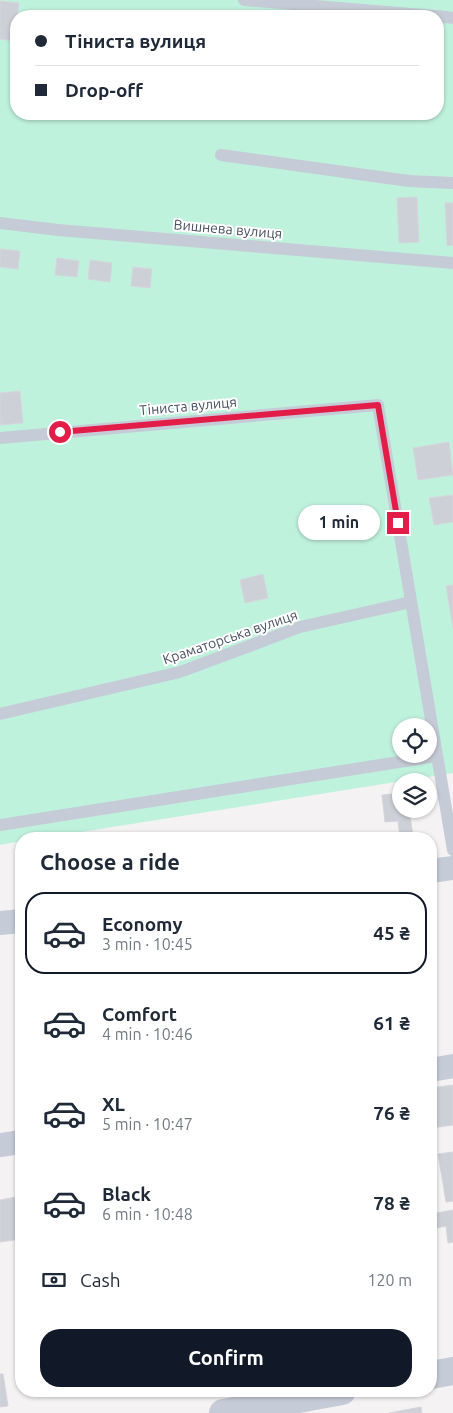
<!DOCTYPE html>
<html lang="en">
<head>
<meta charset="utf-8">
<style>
	body { margin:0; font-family:Ubuntu,sans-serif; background:#f6f6f7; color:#1f2937; height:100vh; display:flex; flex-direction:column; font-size:19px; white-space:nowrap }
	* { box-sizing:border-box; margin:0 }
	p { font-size:16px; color:#747a83 }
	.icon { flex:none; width:28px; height:28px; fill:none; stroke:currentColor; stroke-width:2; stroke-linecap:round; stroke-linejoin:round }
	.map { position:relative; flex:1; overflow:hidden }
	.details { position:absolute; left:15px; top:832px; width:422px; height:565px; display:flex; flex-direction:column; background:#fff; border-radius:20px; box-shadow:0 1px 4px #0004 }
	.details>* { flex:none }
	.guide { position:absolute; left:10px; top:10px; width:434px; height:110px; border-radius:20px; box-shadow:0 1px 4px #0004; display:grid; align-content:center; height:110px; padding:0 25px; background:#fff }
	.tools { position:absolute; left:392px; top:718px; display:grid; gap:10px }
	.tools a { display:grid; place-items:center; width:45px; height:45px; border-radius:50%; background:#fff; box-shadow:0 1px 4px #0004; font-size:25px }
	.end { position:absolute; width:22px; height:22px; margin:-11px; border:6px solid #e11d48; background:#fff; box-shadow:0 0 0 2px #fff }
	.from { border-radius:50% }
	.bubble { position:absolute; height:35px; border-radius:18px; background:#fff; box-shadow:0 1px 4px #0004; font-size:16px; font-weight:600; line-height:35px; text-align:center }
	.guide b { display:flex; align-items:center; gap:18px; height:48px; font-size:19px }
	.guide b+b { border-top:1px solid #e0e1e3 }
	.guide i { width:12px; height:12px; background:#1f2937 }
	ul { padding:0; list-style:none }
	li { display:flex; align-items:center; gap:15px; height:82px; margin:0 10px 8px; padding:0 15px; border:2px solid transparent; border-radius:20px }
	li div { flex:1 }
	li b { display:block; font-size:19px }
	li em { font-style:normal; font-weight:600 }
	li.on { border-color:#111827 }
	li>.icon { width:45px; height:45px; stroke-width:1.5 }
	h2 { padding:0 25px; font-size:22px; line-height:60px }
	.pay { display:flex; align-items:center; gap:12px; height:55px; padding:0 25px; font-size:19px }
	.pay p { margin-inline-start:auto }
	.button { display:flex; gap:10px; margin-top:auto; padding:10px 25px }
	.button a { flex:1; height:58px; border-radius:20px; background:#111827; color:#fff; font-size:20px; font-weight:600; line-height:58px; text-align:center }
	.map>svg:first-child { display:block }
</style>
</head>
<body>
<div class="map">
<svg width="453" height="1413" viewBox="0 0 453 1413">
	<rect width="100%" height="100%" fill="#f4f2f2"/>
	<path fill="#bff2dd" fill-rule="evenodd" d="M 0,0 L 453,0 L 453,773 L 37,839 L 21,839 L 21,841 L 0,845 ZM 16,16 L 438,16 L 438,114 L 16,114 ZM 401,726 L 429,726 L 429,754 L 401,754 Z"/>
	<g fill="#cdd0d6" stroke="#d5d6dd">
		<path d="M 0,1 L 19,3 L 14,41 L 0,39 Z"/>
		<path d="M 417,197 L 419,242 L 399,243 L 397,198 Z"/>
		<path d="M 445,203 L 453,203 L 453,245 L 447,246 Z"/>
		<path d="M 0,249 L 20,251 L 18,269 L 0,267 Z"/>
		<path d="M 57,258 L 79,261 L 77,277 L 55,275 Z"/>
		<path d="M 90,260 L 112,263 L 110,282 L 88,279 Z"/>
		<path d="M 133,267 L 152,269 L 150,288 L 131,286 Z"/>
		<path d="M 20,391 L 23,423 L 0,425 L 0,393 Z"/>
		<path d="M 449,442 L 453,475 L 418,480 L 413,448 Z"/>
		<path d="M 453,495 L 453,522 L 434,525 L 429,498 Z"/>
		<path d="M 263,574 L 268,598 L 245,603 L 240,580 Z"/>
		<path d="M 453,585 L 453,628 L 446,586 Z"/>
		<path d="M 401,793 L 401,809 L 409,809 L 413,836 L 400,838 L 398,821 L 385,822 L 382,795 Z"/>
		<path d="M 453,1085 L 453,1125 L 431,1128 L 431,1088 Z"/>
		<path d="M 453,1152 L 453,1201 L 446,1202 L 438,1154 Z"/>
		<path d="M 21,1196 L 21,1239 L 0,1242 L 0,1200 Z"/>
		<path d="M 453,1210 L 453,1242 L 448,1243 L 446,1226 L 432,1229 L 431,1214 Z"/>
		<path d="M 0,1374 L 3,1374 L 8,1406 L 0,1407 Z"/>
		<path d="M 38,1391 L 68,1391 L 39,1397 Z"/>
		<path d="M 421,1407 L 422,1413 L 389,1413 Z"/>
	</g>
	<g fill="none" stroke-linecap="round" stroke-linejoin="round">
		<g stroke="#c5cbd7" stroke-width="12">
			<path d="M 244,0 L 435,16"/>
			<path d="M 438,16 L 453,18"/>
			<path d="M 221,155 L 409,181 L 453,183"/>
			<path d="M 0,223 L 58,230 L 453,263"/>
			<path d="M 0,438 L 378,405 L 453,850"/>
			<path d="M 0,714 L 180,672 L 300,627 L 411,602"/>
			<path d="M 0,825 L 437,756"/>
		</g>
		<g stroke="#c5cbd7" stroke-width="24">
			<path d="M 431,871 L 453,868"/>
			<path d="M 0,923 L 21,921"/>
			<path d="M 431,1070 L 453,1066"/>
			<path d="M 0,1145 L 21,1142"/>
		</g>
		<g stroke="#c5cbd7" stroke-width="28">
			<path d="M 431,1375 L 453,1371"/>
			<path d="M 223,1413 L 342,1391"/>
		</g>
	</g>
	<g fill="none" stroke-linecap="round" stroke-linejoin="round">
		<path stroke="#e11d48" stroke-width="6" d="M 60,432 L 378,405 L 398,523"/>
	</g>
	<g text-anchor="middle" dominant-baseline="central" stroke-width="4" stroke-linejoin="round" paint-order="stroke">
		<g font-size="14" fill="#485060" stroke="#fff">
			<text transform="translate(228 229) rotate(5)">Вишнева вулиця</text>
			<text transform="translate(188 406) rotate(-5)">Тіниста вулиця</text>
			<text transform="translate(230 637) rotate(-19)">Краматорська вулиця</text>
		</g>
	</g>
</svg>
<div class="tools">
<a><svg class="icon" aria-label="locate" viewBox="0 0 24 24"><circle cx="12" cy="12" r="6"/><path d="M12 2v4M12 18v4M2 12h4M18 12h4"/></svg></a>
<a><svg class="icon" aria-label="layers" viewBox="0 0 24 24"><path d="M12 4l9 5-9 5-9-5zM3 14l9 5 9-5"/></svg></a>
</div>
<i class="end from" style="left:60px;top:432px"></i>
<i class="end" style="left:398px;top:523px"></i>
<div class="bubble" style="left:298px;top:505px;width:82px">1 min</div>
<div class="guide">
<b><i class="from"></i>Тіниста вулиця</b>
<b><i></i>Drop-off</b>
</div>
<section class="details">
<h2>Choose a ride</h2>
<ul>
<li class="on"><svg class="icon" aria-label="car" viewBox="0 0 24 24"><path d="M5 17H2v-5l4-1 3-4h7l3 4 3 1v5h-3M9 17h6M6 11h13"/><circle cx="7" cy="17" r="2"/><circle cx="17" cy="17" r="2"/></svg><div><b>Economy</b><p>3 min · 10:45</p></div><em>45 ₴</em></li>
<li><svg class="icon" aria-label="car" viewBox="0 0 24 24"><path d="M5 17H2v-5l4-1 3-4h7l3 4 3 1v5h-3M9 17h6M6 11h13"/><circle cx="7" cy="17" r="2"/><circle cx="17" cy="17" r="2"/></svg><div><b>Comfort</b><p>4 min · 10:46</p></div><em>61 ₴</em></li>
<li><svg class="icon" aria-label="car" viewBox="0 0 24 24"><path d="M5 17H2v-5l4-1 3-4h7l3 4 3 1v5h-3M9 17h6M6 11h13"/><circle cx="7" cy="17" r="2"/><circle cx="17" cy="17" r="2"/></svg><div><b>XL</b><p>5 min · 10:47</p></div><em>76 ₴</em></li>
<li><svg class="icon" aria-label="car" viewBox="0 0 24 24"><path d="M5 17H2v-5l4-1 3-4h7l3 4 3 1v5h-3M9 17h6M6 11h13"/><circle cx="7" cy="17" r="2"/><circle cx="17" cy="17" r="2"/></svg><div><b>Black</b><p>6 min · 10:48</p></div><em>78 ₴</em></li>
</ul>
<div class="pay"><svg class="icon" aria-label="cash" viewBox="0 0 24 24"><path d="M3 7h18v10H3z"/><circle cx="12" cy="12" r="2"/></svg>Cash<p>120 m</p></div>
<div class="button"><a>Confirm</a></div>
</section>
</div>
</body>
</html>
